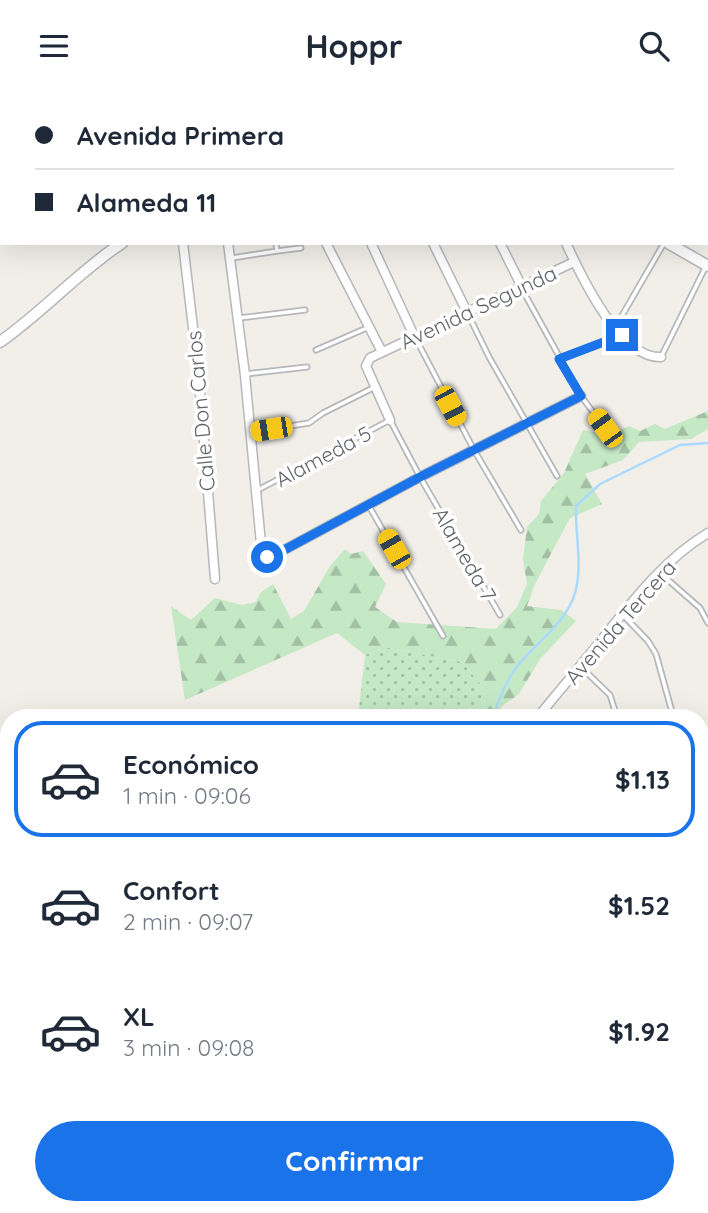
<!DOCTYPE html>
<html lang="es">
<head>
<meta charset="utf-8">
<style>
	body { margin:0; font-family:Quicksand,sans-serif; background:#f6f6f7; color:#1f2937; height:100vh; display:flex; flex-direction:column; font-size:26px; white-space:nowrap }
	* { box-sizing:border-box; margin:0 }
	p { font-size:23px; color:#747a83 }
	.icon { flex:none; width:38px; height:38px; fill:none; stroke:currentColor; stroke-width:2; stroke-linecap:round; stroke-linejoin:round }
	.map { position:relative; flex:1; overflow:hidden }
	.side { position:absolute; left:0px; top:618px; width:709px; height:506px; display:flex; flex-direction:column; background:#fff; border-radius:28px 28px 0 0; box-shadow:0 7px 28px #0002 }
	.side>* { flex:none }
	.guide { position:absolute; left:0px; top:0px; width:709px; height:154px; box-shadow:0 7px 28px #0002; display:grid; align-content:center; height:154px; padding:0 35px; background:#fff }
	.end { position:absolute; width:32px; height:32px; margin:-16px; border:9px solid #1a73e8; background:#fff; box-shadow:0 0 0 4px #fff }
	.from { border-radius:50% }
	.car { position:absolute; width:21px; height:42px; margin:-21px -10px; border-radius:9px; box-shadow:0 0 5px 2px #0007; background:linear-gradient(#f5c518 24%,#345 0 40%,#f5c518 0 76%,#345 0 86%,#f5c518 0) }
	.guide b { display:flex; align-items:center; gap:24px; height:66px; font-size:26px }
	.guide b+b { border-top:2px solid #e0e1e3 }
	.guide i { width:18px; height:18px; background:#1f2937 }
	ul { padding:12px 0 0; list-style:none }
	li { display:flex; align-items:center; gap:21px; height:116px; margin:0 14px 10px; padding:0 21px; border:4px solid transparent; border-radius:28px }
	li div { flex:1 }
	li b { display:block; font-size:26px }
	li em { font-style:normal; font-weight:700 }
	li.on { border-color:#1a73e8 }
	li>.icon { width:63px; height:63px; stroke-width:1.5 }
	.primary-button { display:flex; gap:14px; margin-top:auto; padding:14px 35px }
	.primary-button a { flex:1; height:80px; border-radius:42px; background:#1a73e8; color:#fff; font-size:28px; font-weight:700; line-height:80px; text-align:center }
	header { display:flex; justify-content:space-between; align-items:center; height:91px; padding:0 35px; background:#fff; font-size:32px; font-weight:700 }
	.map>svg:first-child { display:block }
</style>
</head>
<body>
<header><svg class="icon" aria-label="menu" viewBox="0 0 24 24"><path d="M4 6h16M4 12h16M4 18h16"/></svg>Hoppr<svg class="icon" aria-label="search" viewBox="0 0 24 24"><circle cx="10" cy="10" r="6"/><path d="M15 15l6 6"/></svg></header>
<div class="map">
<svg width="708" height="1122" viewBox="0 0 708 1122">
	<defs>
		<pattern id="grass-dots" width="8" height="8" patternUnits="userSpaceOnUse" patternTransform="scale(1.75)"><rect width="8" height="8" fill="#c5e8c5"/><path d="M2 2h.1M6 6h.1" fill="none" stroke="#a3c0a4" stroke-width="1.8" stroke-linecap="round"/></pattern>
		<pattern id="forest-firs" width="22" height="20" patternUnits="userSpaceOnUse" patternTransform="scale(1.75)"><rect width="22" height="20" fill="#c5e8c5"/><path d="M5 1l3.5 6h-7zM16 11l3.5 6h-7z" fill="#a3c0a4"/></pattern>
	</defs>
	<rect width="100%" height="100%" fill="#f1efe8"/>
	<path fill="#e1ded6" d="M 368,1115 L 436,1115 L 449,1116 L 464,1122 L 366,1122 Z"/>
	<g fill="url(#grass-dots)">
		<path d="M 385,556 L 462,571 L 486,600 L 482,626 L 358,626 L 365,564 Z"/>
		<path d="M 436,1115 L 601,1115 L 600,1122 L 464,1122 L 449,1116 Z"/>
	</g>
	<g fill="url(#forest-firs)">
		<path d="M 708,320 L 708,338 L 691,348 L 639,351 L 623,369 L 585,383 L 602,413 L 570,427 L 535,493 L 527,515 L 561,519 L 576,530 L 540,568 L 519,603 L 501,616 L 499,626 L 482,626 L 486,600 L 462,571 L 385,556 L 365,564 L 337,542 L 185,609 L 171,515 L 191,529 L 215,507 L 242,514 L 256,511 L 260,502 L 273,493 L 291,528 L 304,520 L 330,475 L 345,458 L 351,463 L 363,460 L 386,493 L 375,516 L 397,531 L 496,538 L 517,516 L 527,493 L 523,468 L 527,436 L 539,423 L 541,410 L 564,382 L 583,339 L 609,344 L 629,335 L 640,340 L 655,333 L 665,338 Z"/>
		<path d="M 708,648 L 708,772 L 704,752 L 700,750 L 700,653 Z"/>
		<path d="M 9,820 L 9,925 L 0,930 L 0,821 Z"/>
		<path d="M 0,985 L 9,986 L 9,1113 L 0,1104 Z"/>
	</g>
	<g fill="none" stroke-linecap="round" stroke-linejoin="round">
		<g stroke="#aadaff" stroke-width="2.5">
			<path d="M 168,2 L 171,0"/>
			<path d="M 0,137 L 2,135"/>
			<path d="M 493,626 C 499,607 506,589 519,573 C 538,550 566,532 575,502 C 583,475 575,443 576,415 L 600,393 L 680,354 L 708,352"/>
		</g>
		<g stroke="#aadaff" stroke-width="18">
			<path d="M 700,700 L 708,690"/>
			<path d="M 700,743 L 708,748"/>
			<path d="M 700,816 L 708,810"/>
			<path d="M 0,1034 L 9,1034"/>
		</g>
	</g>
	<path fill="#cccac5" stroke="#8f8d8a" stroke-width="2" d="M 439,0 L 451,0 L 452,2 L 439,2 Z"/>
	<g fill="none" stroke-linecap="round" stroke-linejoin="round">
		<g stroke="#b5b8bc" stroke-width="7">
			<g id="service">
				<path d="M 707,19 L 708,19"/>
				<path d="M 277,160 L 301,157"/>
				<path d="M 232,167 L 277,160 L 276,152"/>
				<path d="M 522,198 L 581,305 L 605,337"/>
				<path d="M 467,221 L 489,266 L 557,385"/>
				<path d="M 239,227 L 305,219"/>
				<path d="M 616,235 L 664,152"/>
				<path d="M 416,248 L 474,359 L 521,439"/>
				<path d="M 316,259 L 369,236"/>
				<path d="M 662,264 L 705,177"/>
				<path d="M 559,268 L 620,245"/>
				<path d="M 246,283 L 307,276"/>
				<path d="M 251,341 L 309,332 L 323,322 L 375,296"/>
				<path d="M 256,400 L 390,329 L 420,386 L 500,524"/>
				<path d="M 369,415 L 443,545"/>
				<path d="M 659,481 L 700,517 L 708,532"/>
				<path d="M 622,523 L 648,550 L 656,563 L 672,621"/>
				<path d="M 581,576 L 610,604 L 617,626"/>
			</g>
		</g>
		<g stroke="#b5b8bc" stroke-width="11">
			<g id="minor">
				<path d="M 490,0 L 490,2"/>
				<path d="M 183,152 L 199,288 L 215,488"/>
				<path d="M 228,152 L 245,284 L 262,463 L 266,466 L 271,466 L 420,386 L 581,305"/>
				<path d="M 326,152 L 382,261"/>
				<path d="M 371,152 L 415,247"/>
				<path d="M 433,152 L 467,221"/>
				<path d="M 500,152 L 521,194"/>
				<path d="M 566,152 C 581,185 620,268 661,266"/>
				<path d="M 390,329 L 366,275 L 370,267 L 574,171"/>
				<path d="M 538,626 C 558,601 579,577 599,552 C 631,512 664,468 708,442"/>
				<path d="M 700,992 L 708,975"/>
				<path d="M 216,1115 L 218,1122"/>
				<path d="M 638,1118 L 703,1119"/>
				<path d="M 76,1122 L 76,1115"/>
				<path d="M 266,1122 L 269,1115"/>
			</g>
		</g>
		<g stroke="#b5b8bc" stroke-width="13">
			<g id="tertiary">
				<path d="M 570,0 L 572,2"/>
				<path d="M 297,2 L 298,0"/>
				<path d="M 424,2 L 428,0"/>
				<path d="M 668,152 L 708,175"/>
				<path d="M 0,251 C 43,221 78,181 122,152"/>
			</g>
		</g>
		<use href="#service" stroke="#fff" stroke-width="3.5"/>
		<use href="#minor" stroke="#fff" stroke-width="8"/>
		<use href="#tertiary" stroke="#fff" stroke-width="10"/>
	</g>
	<g fill="none" stroke-linecap="round" stroke-linejoin="round">
		<path stroke="#1a73e8" stroke-width="9" d="M 267,466 L 271,466 L 420,386 L 581,305 L 559,268 L 622,244"/>
	</g>
	<g text-anchor="middle" dominant-baseline="central" stroke-width="7" stroke-linejoin="round" paint-order="stroke">
		<g font-size="21" fill="#5f6368" stroke="#fff">
			<text transform="translate(478 216) rotate(-25)">Avenida Segunda</text>
			<text transform="translate(200 320) rotate(-95)">Calle Don Carlos</text>
			<text transform="translate(323 365) rotate(-28)">Alameda 5</text>
			<text transform="translate(465 463) rotate(60)">Alameda 7</text>
			<text transform="translate(620 531) rotate(-49)">Avenida Tercera</text>
		</g>
	</g>
</svg>
<i class="end from" style="left:267px;top:466px"></i>
<i class="end" style="left:622px;top:244px"></i>
<i class="car" style="left:450px;top:315px;rotate:152deg"></i>
<i class="car" style="left:605px;top:337px;rotate:324deg"></i>
<i class="car" style="left:271px;top:338px;rotate:261deg"></i>
<i class="car" style="left:394px;top:458px;rotate:330deg"></i>
<div class="guide">
<b><i class="from"></i>Avenida Primera</b>
<b><i></i>Alameda 11</b>
</div>
<section class="side">
<ul>
<li class="on"><svg class="icon" aria-label="car" viewBox="0 0 24 24"><path d="M5 17H2v-5l4-1 3-4h7l3 4 3 1v5h-3M9 17h6M6 11h13"/><circle cx="7" cy="17" r="2"/><circle cx="17" cy="17" r="2"/></svg><div><b>Económico</b><p>1 min · 09:06</p></div><em>$1.13</em></li>
<li><svg class="icon" aria-label="car" viewBox="0 0 24 24"><path d="M5 17H2v-5l4-1 3-4h7l3 4 3 1v5h-3M9 17h6M6 11h13"/><circle cx="7" cy="17" r="2"/><circle cx="17" cy="17" r="2"/></svg><div><b>Confort</b><p>2 min · 09:07</p></div><em>$1.52</em></li>
<li><svg class="icon" aria-label="car" viewBox="0 0 24 24"><path d="M5 17H2v-5l4-1 3-4h7l3 4 3 1v5h-3M9 17h6M6 11h13"/><circle cx="7" cy="17" r="2"/><circle cx="17" cy="17" r="2"/></svg><div><b>XL</b><p>3 min · 09:08</p></div><em>$1.92</em></li>
</ul>
<div class="primary-button"><a>Confirmar</a></div>
</section>
</div>
</body>
</html>
